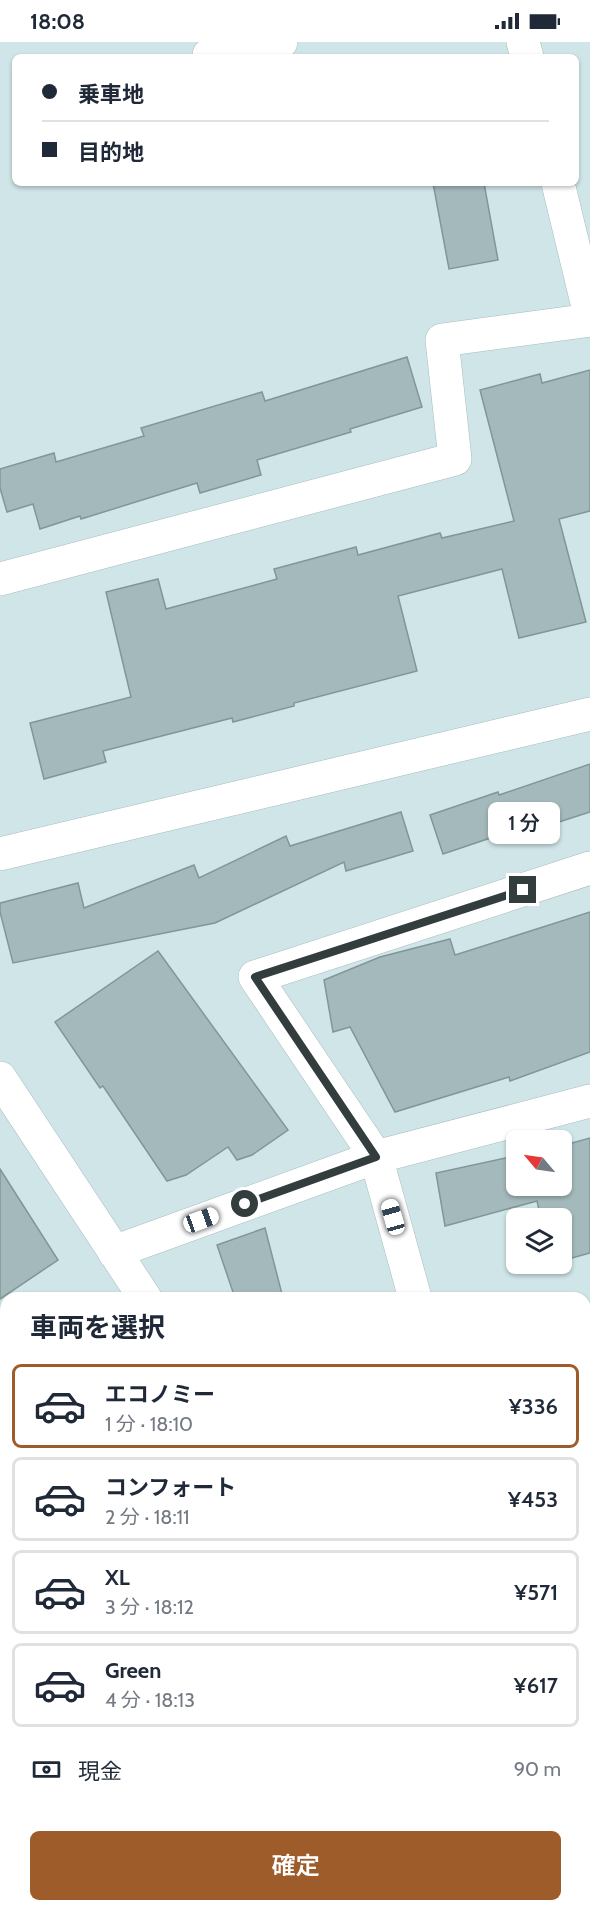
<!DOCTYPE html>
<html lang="ja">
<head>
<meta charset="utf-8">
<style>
	body { margin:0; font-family:Cabin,"Noto Sans JP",sans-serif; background:#f2f2f3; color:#1f2937; height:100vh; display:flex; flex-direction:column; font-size:22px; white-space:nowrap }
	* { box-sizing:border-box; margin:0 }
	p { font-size:20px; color:#747a83 }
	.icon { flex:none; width:33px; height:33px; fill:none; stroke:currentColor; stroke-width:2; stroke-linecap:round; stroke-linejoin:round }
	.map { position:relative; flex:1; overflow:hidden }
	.drawer { position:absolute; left:0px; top:1250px; width:591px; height:620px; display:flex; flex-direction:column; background:#fff; border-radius:18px 18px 0 0; box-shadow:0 2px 4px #0004 }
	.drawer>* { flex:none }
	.hud { position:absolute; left:12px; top:12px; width:567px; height:132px; border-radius:9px; box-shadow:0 2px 4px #0004; display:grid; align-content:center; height:132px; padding:0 30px; background:#fff }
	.needle { width:39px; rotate:299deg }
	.controls { position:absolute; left:506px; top:1088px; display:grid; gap:12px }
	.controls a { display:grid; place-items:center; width:66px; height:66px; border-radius:9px; background:#fff; box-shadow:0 2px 4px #0004; font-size:30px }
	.end { position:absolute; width:27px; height:27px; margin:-14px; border:8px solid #343d3e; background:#fff; box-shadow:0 0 0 3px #fff }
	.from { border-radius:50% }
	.bubble { position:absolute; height:42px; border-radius:9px; background:#fff; box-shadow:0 2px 4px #0004; font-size:20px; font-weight:600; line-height:42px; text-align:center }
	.car { position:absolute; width:18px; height:36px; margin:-18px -9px; border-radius:8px; box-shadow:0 0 4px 2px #0007; background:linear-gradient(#fff 24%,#345 0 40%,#fff 0 76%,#345 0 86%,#fff 0) }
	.hud b { display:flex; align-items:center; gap:21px; height:57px; font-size:22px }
	.hud b+b { border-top:2px solid #e0e1e3 }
	.hud i { width:15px; height:15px; background:#1f2937 }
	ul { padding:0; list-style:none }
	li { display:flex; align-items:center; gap:18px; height:84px; margin:0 12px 9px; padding:0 18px; border:3px solid #e0e1e3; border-radius:9px }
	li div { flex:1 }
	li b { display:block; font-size:22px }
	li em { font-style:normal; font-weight:600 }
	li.current { border-color:#9e5c2a }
	li>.icon { width:54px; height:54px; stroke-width:1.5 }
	h2 { padding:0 30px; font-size:27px; line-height:72px }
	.pay { display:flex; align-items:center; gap:15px; height:66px; padding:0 30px; font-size:22px }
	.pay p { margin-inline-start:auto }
	.cta { display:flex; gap:12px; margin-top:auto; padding:12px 30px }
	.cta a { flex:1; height:69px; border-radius:9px; background:#9e5c2a; color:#fff; font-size:24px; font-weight:600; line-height:69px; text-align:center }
	.status { display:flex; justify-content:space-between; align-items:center; height:42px; padding:0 30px; background:#fff; direction:ltr }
	.status svg { height:16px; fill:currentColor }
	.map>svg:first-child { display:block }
</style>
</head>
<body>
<div class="status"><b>18:08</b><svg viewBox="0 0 49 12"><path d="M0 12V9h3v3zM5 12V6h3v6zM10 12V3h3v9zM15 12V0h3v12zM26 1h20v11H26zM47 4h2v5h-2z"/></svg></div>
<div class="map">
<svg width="590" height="1868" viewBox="0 0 590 1868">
	<rect width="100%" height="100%" fill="#cfe5e7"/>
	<path fill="#86d2db" d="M 590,1641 L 590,1849 L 585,1847 L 585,1642 Z"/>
	<path fill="#49a6b0" d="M 585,1784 L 590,1787 L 590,1849 L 585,1847 Z"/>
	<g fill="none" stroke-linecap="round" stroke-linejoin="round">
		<path stroke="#49a6b0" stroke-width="14" d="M 585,1763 L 590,1764"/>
	</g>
	<g fill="#a4b9bb" stroke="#829698" stroke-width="1.5">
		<path d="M 433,141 L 484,141 L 498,218 L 449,227 Z"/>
		<path d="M 407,315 L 422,365 L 350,387 L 351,390 L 257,418 L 261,433 L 200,451 L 197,441 L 81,477 L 80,474 L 40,487 L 33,462 L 7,470 L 0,446 L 0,427 L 54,411 L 56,420 L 144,394 L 141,386 L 262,350 L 265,359 Z"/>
		<path d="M 590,328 L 590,469 L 559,477 L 586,580 L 519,596 L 502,527 L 398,554 L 417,629 L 294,661 L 294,664 L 233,680 L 232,676 L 103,709 L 106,720 L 44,737 L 30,681 L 131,655 L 106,550 L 158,537 L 166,567 L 277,537 L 274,527 L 356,505 L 358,513 L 440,491 L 442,496 L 514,479 L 480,348 L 540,332 L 542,341 Z"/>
		<path d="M 590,722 L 590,770 L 528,790 L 526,784 L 443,812 L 430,773 L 498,750 L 499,753 Z"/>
		<path d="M 401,770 L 413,809 L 346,829 L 344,820 L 215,881 L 13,921 L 0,870 L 0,861 L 78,841 L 84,866 L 194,823 L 199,836 L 286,794 L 290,804 Z"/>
		<path d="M 590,870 L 590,1010 L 510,1039 L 509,1035 L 395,1070 L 350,985 L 333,990 L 324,938 L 380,915 L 450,897 L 455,913 Z"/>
		<path d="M 158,909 L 288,1088 L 252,1113 L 237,1118 L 228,1105 L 186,1133 L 167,1139 L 103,1044 L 100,1046 L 55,980 Z"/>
		<path d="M 590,1096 L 590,1211 L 561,1219 L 561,1176 L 541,1176 L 537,1159 L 445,1184 L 436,1131 L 510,1115 L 511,1118 L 516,1117 L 516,1143 L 561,1143 L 561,1104 Z"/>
		<path d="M 0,1127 L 58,1218 L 0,1257 Z"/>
		<path d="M 265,1186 L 283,1256 L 235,1256 L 217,1203 Z"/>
	</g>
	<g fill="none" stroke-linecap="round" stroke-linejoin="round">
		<g stroke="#a7bcbe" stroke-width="34">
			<g id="minor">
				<path d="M 523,0 L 527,15"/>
				<path d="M 209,13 L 281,0"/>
				<path d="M 558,141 L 590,273"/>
				<path d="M 0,537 L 455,417 L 442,298 L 590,278"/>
				<path d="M 0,1036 L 145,1256"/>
				<path d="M 114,1210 L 376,1115 L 255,935 L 590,826"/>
				<path d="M 415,1256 L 376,1115 L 590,1059"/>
				<path d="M 0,1565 L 6,1566"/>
				<path d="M 585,1609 L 590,1608"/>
				<path d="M 0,1821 L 6,1821"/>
				<path d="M 105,1863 L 109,1868"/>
				<path d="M 345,1863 L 346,1868"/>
				<path d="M 441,1863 L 442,1868"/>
			</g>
		</g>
		<g stroke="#a7bcbe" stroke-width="34">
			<path id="tertiary" d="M 0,812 L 590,672"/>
		</g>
		<use href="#minor" stroke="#fff" stroke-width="33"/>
		<use href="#tertiary" stroke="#fff" stroke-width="33"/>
	</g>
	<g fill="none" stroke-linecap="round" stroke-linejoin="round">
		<path stroke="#343d3e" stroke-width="8" d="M 245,1162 L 376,1115 L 255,935 L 523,848"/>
	</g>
</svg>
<div class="controls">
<a><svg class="needle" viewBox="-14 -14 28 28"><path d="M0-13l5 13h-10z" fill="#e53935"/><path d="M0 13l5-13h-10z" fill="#747a83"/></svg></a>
<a><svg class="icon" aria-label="layers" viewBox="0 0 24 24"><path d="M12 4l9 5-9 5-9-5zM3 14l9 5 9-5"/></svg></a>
</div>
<i class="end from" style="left:245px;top:1162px"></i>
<i class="end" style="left:523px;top:848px"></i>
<div class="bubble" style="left:488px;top:760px;width:72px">1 分</div>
<i class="car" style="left:393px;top:1175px;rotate:344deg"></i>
<i class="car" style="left:201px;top:1178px;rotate:70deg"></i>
<div class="hud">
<b><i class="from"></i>乗車地</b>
<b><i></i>目的地</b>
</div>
<section class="drawer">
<h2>車両を選択</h2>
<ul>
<li class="current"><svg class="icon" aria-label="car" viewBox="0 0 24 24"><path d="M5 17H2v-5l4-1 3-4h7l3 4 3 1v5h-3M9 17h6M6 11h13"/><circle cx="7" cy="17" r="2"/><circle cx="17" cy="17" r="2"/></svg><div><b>エコノミー</b><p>1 分 · 18:10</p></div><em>¥336</em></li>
<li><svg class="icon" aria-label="car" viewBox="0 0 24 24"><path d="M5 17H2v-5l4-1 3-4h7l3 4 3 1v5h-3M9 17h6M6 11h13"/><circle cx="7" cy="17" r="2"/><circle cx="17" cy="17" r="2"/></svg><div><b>コンフォート</b><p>2 分 · 18:11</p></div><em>¥453</em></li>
<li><svg class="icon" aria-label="car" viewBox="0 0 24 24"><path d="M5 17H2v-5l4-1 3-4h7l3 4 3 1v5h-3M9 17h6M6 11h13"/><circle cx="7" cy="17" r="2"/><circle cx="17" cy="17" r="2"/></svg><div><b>XL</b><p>3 分 · 18:12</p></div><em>¥571</em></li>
<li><svg class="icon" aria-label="car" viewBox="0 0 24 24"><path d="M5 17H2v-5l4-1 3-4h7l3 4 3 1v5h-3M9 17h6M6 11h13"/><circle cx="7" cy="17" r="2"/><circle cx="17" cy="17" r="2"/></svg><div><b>Green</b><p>4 分 · 18:13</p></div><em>¥617</em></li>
</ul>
<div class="pay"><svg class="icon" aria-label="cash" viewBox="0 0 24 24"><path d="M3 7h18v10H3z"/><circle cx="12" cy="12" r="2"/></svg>現金<p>90 m</p></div>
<div class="cta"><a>確定</a></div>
</section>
</div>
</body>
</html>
